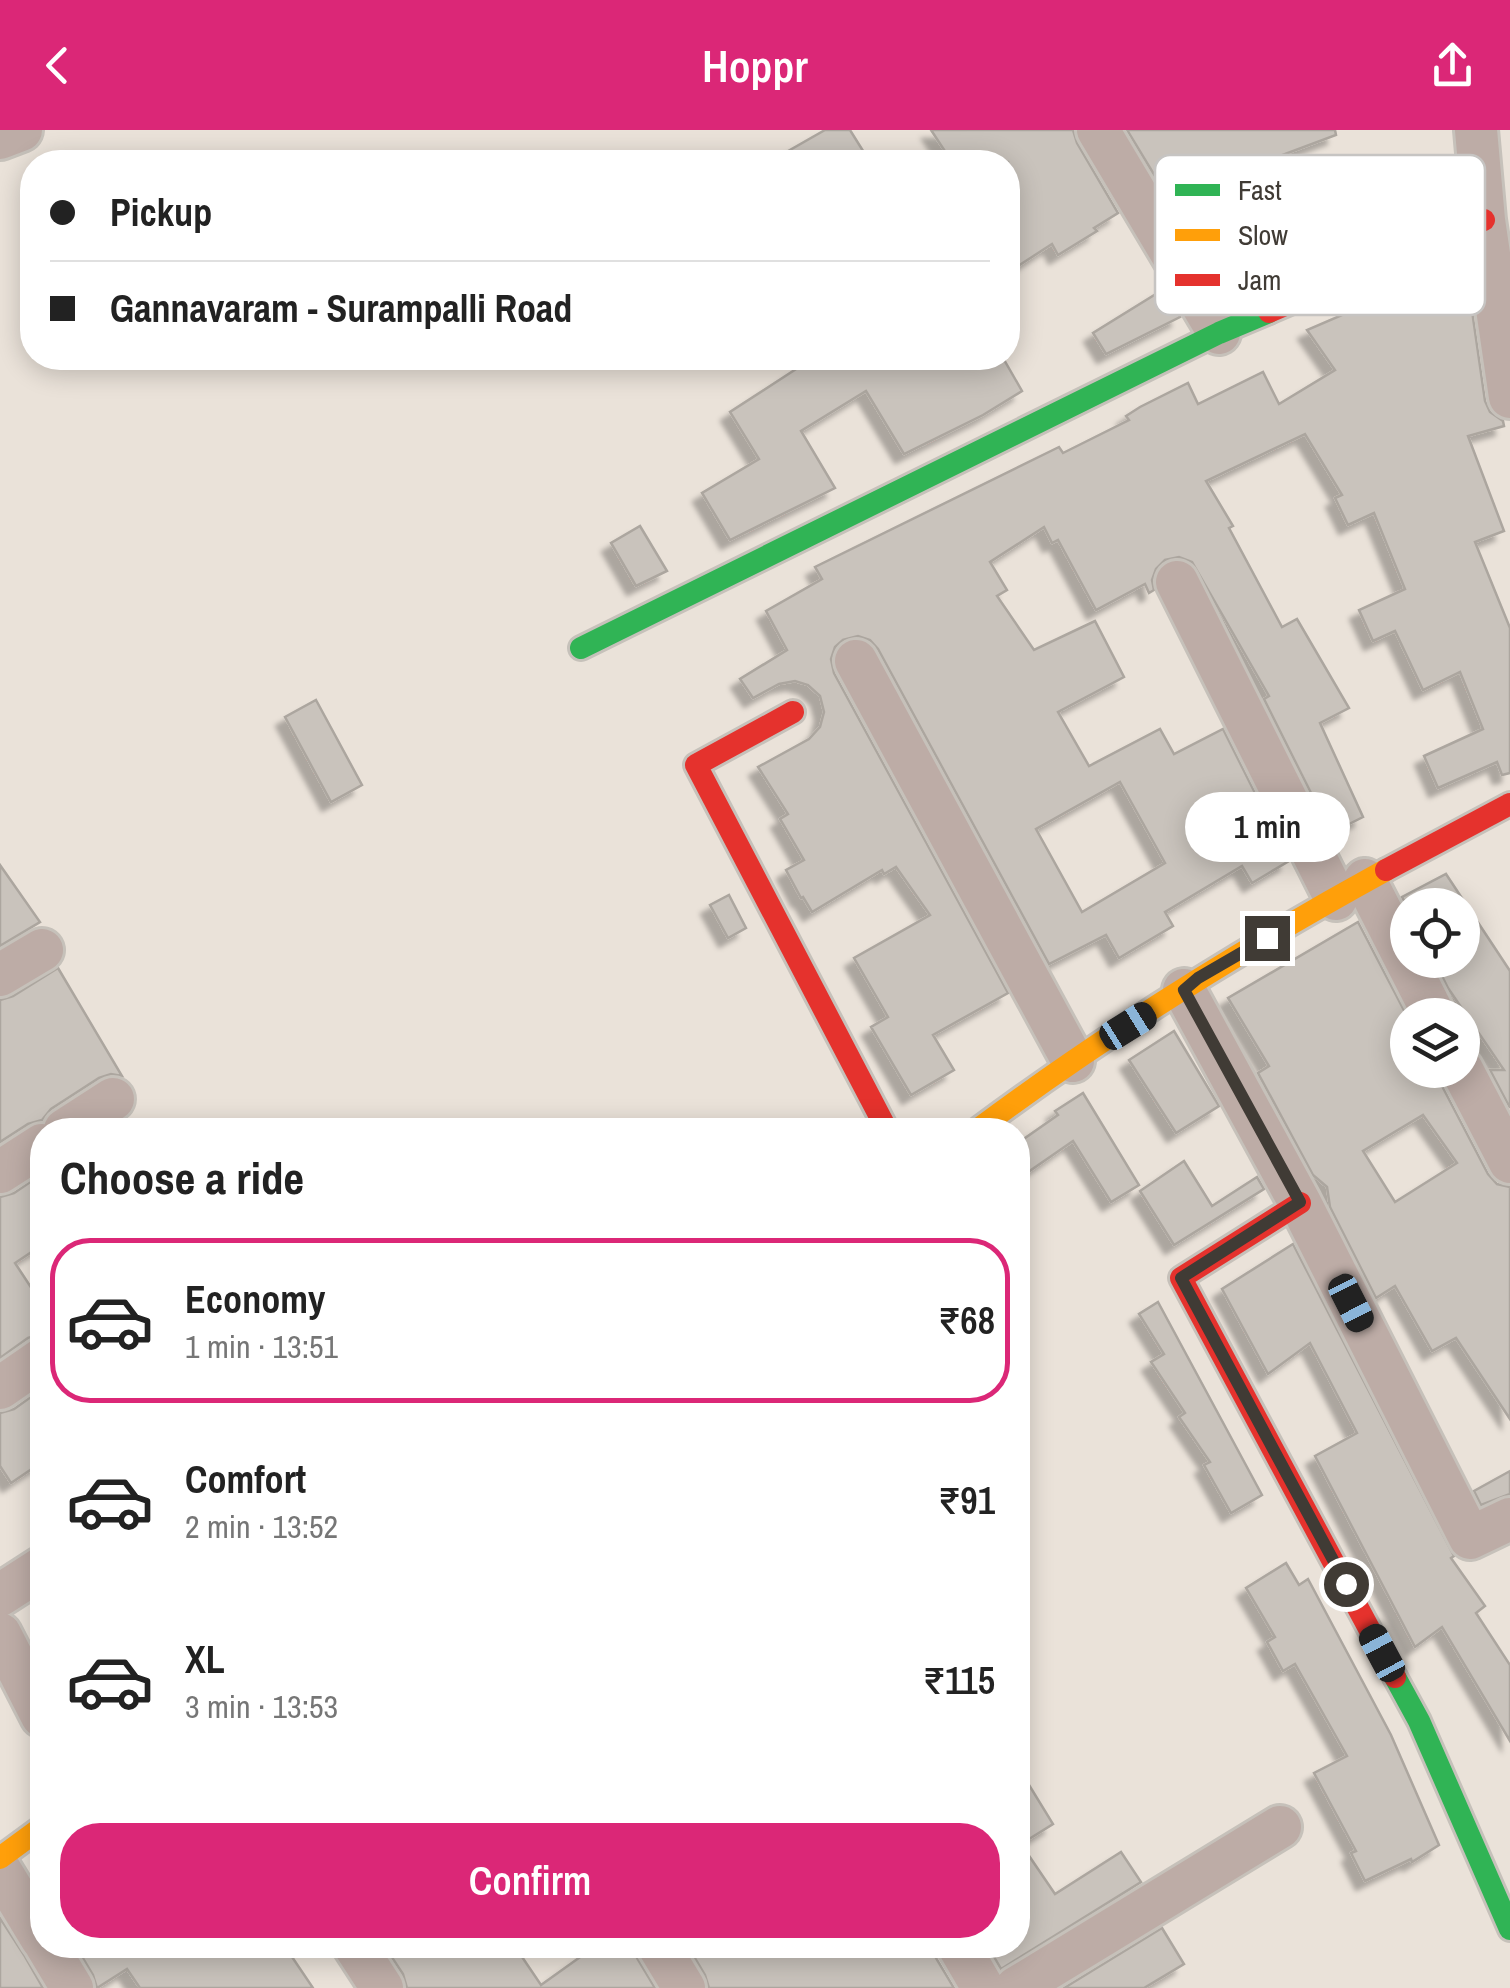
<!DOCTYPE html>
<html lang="en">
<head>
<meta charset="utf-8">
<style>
	body { margin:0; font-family:"Archivo Narrow",sans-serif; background:#f2f2f2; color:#222; height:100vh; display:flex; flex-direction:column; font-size:38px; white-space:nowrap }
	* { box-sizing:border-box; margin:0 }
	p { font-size:32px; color:#767676 }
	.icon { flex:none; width:55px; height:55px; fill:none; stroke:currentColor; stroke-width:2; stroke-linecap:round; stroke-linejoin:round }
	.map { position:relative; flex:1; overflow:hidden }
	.side { position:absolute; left:30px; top:988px; width:1000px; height:840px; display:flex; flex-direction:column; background:#fff; border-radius:40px; box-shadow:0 5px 25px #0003 }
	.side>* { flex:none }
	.guide { position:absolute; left:20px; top:20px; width:1000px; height:220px; border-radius:40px; box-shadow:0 5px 25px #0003; display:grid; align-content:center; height:220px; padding:0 30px; background:#fff }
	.fabs { position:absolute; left:1390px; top:758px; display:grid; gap:20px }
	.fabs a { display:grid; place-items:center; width:90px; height:90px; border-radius:50%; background:#fff; box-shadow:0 5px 25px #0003; font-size:50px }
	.end { position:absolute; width:45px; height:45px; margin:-22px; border:12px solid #403b35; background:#fff; box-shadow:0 0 0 5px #fff }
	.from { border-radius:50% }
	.bubble { position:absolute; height:70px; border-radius:35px; background:#fff; box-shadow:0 5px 25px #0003; font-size:32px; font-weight:600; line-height:70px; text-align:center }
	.car { position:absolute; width:30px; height:60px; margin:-30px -15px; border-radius:12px; box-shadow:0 0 8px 2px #0007; background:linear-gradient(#222 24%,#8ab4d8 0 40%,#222 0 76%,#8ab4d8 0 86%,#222 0) }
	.guide b { display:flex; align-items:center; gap:35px; height:95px; font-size:38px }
	.guide b+b { border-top:2px solid #e0e0e0 }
	.guide i { width:25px; height:25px; background:#222 }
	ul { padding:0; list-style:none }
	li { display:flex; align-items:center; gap:30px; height:165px; margin:0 20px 15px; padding:0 10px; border:5px solid transparent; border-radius:40px }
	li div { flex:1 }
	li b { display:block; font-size:38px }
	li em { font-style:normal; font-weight:600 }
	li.selected { border-color:#db2777 }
	li>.icon { width:90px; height:90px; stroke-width:1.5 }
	h2 { padding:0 30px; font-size:45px; line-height:120px }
	.cta { display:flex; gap:20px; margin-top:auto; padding:20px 30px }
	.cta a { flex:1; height:115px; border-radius:40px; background:#db2777; color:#fff; font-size:40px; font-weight:600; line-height:115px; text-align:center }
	header { display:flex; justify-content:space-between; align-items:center; height:130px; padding:0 30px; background:#db2777; color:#fff; font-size:45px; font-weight:600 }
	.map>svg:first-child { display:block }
</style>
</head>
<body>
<header><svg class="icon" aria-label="back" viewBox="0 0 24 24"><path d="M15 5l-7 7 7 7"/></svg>Hoppr<svg class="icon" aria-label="share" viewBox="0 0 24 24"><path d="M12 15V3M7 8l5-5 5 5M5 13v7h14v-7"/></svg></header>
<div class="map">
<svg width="1510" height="1858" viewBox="0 0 1510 1858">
	<defs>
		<filter id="shadow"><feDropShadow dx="-9" dy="9" stdDeviation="2.5" flood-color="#0004"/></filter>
	</defs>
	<rect width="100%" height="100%" fill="#eae2d9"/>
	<g fill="#c9c3bc" stroke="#aca69f" stroke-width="2.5" fill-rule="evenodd" filter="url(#shadow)">
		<path d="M 825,0 L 850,0 L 870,32 L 769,32 Z"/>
		<path d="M 931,0 L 1073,0 L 1077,13 L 1118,83 L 1094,98 L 1097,101 L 1058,125 L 1052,114 L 1018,136 L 1008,120 L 1008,32 L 952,32 Z"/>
		<path d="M 1127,0 L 1335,0 L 1336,5 L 1205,54 L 1192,37 L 1161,56 Z"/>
		<path d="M 1465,132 L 1485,271 L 1490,282 L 1503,291 L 1504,296 L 1468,306 L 1504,401 L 1475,412 L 1510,498 L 1510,643 L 1502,645 L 1497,632 L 1438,658 L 1424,626 L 1483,599 L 1460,542 L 1423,560 L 1395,501 L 1373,511 L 1359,480 L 1405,459 L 1374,383 L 1348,395 L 1335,368 L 1342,365 L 1305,304 L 1206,351 L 1233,396 L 1229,398 L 1282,497 L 1297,489 L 1349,578 L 1320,593 L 1363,687 L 1331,703 L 1264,569 L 1269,566 L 1192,432 L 1179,427 L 1165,430 L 1156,439 L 1152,450 L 1154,460 L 1149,463 L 1145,454 L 1096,480 L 1058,410 L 1052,413 L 1044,397 L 990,432 L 1007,460 L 997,466 L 1034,520 L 1095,491 L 1124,547 L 1058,582 L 1089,636 L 1160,599 L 1174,624 L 1223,599 L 1289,731 L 1252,753 L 1242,736 L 1165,782 L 1173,796 L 1119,828 L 1106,805 L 1049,834 L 878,519 L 870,510 L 858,506 L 843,510 L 835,517 L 831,529 L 834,543 L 1008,863 L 933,905 L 954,940 L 911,965 L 871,897 L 888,887 L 854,828 L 930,785 L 896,737 L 884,744 L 882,740 L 812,782 L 803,767 L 801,768 L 786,740 L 804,730 L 780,689 L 788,684 L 758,637 L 809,609 L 820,597 L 824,582 L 820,566 L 808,555 L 795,551 L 779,554 L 753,568 L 740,549 L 787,520 L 766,481 L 822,449 L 815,437 L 1059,317 L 1063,323 L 1129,290 L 1126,286 L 1140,277 L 1188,253 L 1198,274 L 1263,242 L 1279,274 L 1335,240 L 1307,200 ZM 1120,652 L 1165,733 L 1082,782 L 1036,699 Z"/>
		<path d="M 1164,159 L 1180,187 L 1106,224 L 1093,203 Z"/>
		<path d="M 813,228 L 1003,228 L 1022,261 L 983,285 L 904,324 L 866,261 L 801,301 L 835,358 L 730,410 L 702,363 L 759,329 L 730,282 Z"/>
		<path d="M 640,396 L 667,441 L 636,456 L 611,413 Z"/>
		<path d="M 316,570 L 362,655 L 331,672 L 285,587 Z"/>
		<path d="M 0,735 L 40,792 L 0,816 Z"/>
		<path d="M 1446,744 L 1510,841 L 1510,978 L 1490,940 L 1504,940 L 1448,858 L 1434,830 L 1462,830 L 1462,775 L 1408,775 L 1408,778 L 1402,767 Z"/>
		<path d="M 729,765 L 746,798 L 728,808 L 710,775 Z"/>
		<path d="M 1358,792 L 1408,888 L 1408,940 L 1437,940 L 1440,952 L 1488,1044 L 1497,1054 L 1510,1057 L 1510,1289 L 1456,1208 L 1432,1221 L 1395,1156 L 1376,1168 L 1330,1077 L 1327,1057 L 1313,1045 L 1258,943 L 1269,936 L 1228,868 ZM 1423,985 L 1457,1033 L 1395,1072 L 1363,1021 Z"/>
		<path d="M 58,838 L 122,946 L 111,944 L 99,948 L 51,979 L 42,990 L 28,994 L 0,1012 L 0,870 L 13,866 Z"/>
		<path d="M 1174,901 L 1219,976 L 1176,1003 L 1129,930 Z"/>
		<path d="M 1083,963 L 1139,1055 L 1111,1072 L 1073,1011 L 1018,1049 L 1018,1013 L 1058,985 L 1055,981 Z"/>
		<path d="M 1184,1031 L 1212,1076 L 1257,1047 L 1264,1059 L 1174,1115 L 1140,1061 Z"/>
		<path d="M 42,1044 L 42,1115 L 15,1133 L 42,1174 L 42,1204 L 28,1208 L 0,1228 L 0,1067 L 14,1063 Z"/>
		<path d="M 1293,1114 L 1454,1426 L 1451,1428 L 1485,1476 L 1476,1483 L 1510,1535 L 1510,1611 L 1442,1497 L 1415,1517 L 1315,1326 L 1357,1303 L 1310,1213 L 1268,1244 L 1222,1159 Z"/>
		<path d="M 1158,1172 L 1262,1365 L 1231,1383 L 1204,1335 L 1210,1332 L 1179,1287 L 1185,1283 L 1151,1232 L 1164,1224 L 1139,1184 Z"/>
		<path d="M 42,1259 L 42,1332 L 11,1353 L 0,1336 L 0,1283 L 14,1279 Z"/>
		<path d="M 1510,1341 L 1510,1364 L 1481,1375 L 1474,1361 Z"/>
		<path d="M 1286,1433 L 1299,1455 L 1308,1449 L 1391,1605 L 1439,1715 L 1412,1732 L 1411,1729 L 1365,1751 L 1351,1723 L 1356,1721 L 1314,1643 L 1347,1626 L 1295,1534 L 1283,1541 L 1267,1512 L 1275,1507 L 1246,1458 Z"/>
		<path d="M 1018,1637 L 1053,1694 L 1021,1714 L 1055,1764 L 1121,1722 L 1141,1752 L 1001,1839 L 987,1815 L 1018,1815 Z"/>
		<path d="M 0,1788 L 24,1825 L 43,1858 L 0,1858 Z"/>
		<path d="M 1162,1798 L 1184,1834 L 1144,1858 L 1064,1858 Z"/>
		<path d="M 75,1815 L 284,1815 L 313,1858 L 140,1858 L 127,1839 L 97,1858 L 93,1845 Z"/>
		<path d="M 409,1815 L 514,1815 L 541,1855 L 597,1815 L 633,1815 L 637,1828 L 655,1858 L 407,1858 L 403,1844 L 391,1826 Z"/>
		<path d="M 687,1815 L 933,1815 L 936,1828 L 954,1858 L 709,1858 L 705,1845 Z"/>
	</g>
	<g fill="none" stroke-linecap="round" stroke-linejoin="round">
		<g stroke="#c6c1ba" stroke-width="48">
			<g id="street">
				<path d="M 1098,0 L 1219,203"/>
				<path d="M 1476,0 L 1484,90 L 1510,267"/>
				<path d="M 0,8 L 21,0"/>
				<path d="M 1177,452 L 1336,769"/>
				<path d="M 856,531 L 1073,931"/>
				<path d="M 1365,750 L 1434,885"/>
				<path d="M 0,845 L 42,820"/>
				<path d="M 1184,860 L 1300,1073 L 1470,1408 L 1510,1389"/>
				<path d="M 1462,940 L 1510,1032"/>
				<path d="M 65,1000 L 113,969"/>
				<path d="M 0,1042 L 42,1015"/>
				<path d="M 0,1258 L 42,1229"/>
				<path d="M 0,1465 L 42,1438"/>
				<path d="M 0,1504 L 42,1586"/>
				<path d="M 0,1740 L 42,1809"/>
				<path d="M 46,1815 L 72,1858"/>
				<path d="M 354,1815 L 382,1858"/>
				<path d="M 658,1815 L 684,1858"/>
				<path d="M 958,1815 L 983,1858"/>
				<path d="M 1016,1858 L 1280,1697"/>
			</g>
		</g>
		<g stroke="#c6c1ba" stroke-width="28">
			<g id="fast">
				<path d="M 581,518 L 1219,203 L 1269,182"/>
				<path d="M 1395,1547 L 1419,1591 L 1510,1799"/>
			</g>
		</g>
		<g stroke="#c6c1ba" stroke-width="28">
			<g id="slow">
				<path d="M 977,1000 C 1107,903 1244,818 1386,740"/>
				<path d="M 0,1728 L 42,1697"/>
			</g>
		</g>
		<g stroke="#c6c1ba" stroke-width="28">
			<g id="jam">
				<path d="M 1269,182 L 1484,90"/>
				<path d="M 793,582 L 696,635 L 887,1000"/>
				<path d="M 1386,740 L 1510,674"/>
				<path d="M 1300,1073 L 1181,1148 L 1395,1547"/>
			</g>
		</g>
		<use href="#street" stroke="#bdaca6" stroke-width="42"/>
		<use href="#fast" stroke="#30b455" stroke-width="22"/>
		<use href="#slow" stroke="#ff9f0a" stroke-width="22"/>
		<use href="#jam" stroke="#e5322d" stroke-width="22"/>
	</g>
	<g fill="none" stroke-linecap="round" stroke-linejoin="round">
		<path stroke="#403b35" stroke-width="12" d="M 1267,808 L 1198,848 L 1184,860 L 1300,1072 L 1181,1148 L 1346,1454"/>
	</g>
	<rect x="1155" y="25" width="330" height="160" rx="15" fill="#fff" stroke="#c6c4c2" stroke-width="2.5"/>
	<rect x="1175" y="54" width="45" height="12" fill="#30b455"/>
	<rect x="1175" y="99" width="45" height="12" fill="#ff9f0a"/>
	<rect x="1175" y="144" width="45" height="12" fill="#e5322d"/>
	<g font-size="28" fill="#403b35">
		<text x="1238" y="70">Fast</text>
		<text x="1238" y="115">Slow</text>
		<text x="1238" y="160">Jam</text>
	</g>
</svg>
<div class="fabs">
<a><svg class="icon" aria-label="locate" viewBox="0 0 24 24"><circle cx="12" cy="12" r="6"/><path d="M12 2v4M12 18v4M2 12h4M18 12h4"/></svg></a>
<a><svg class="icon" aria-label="layers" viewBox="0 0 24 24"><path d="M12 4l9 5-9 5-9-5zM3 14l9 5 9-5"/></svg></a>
</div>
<i class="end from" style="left:1346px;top:1454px"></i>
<i class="end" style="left:1267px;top:808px"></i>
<div class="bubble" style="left:1185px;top:662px;width:165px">1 min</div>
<i class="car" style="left:1128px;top:896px;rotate:58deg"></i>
<i class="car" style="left:1351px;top:1173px;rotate:153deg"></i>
<i class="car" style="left:1382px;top:1523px;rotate:332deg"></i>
<div class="guide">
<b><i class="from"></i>Pickup</b>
<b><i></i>Gannavaram - Surampalli Road</b>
</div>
<section class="side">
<h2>Choose a ride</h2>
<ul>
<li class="selected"><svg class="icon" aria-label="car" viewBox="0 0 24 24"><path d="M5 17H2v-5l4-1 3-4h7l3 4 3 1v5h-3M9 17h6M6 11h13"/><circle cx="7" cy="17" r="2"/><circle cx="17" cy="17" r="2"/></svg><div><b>Economy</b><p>1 min · 13:51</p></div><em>₹68</em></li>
<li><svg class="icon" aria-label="car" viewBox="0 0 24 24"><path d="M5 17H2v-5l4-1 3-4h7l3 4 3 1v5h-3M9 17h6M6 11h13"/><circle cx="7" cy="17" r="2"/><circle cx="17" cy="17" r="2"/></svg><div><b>Comfort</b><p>2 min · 13:52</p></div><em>₹91</em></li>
<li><svg class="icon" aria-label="car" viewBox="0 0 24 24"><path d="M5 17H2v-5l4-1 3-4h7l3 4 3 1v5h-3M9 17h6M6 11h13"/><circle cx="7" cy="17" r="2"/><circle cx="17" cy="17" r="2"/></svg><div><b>XL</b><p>3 min · 13:53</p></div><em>₹115</em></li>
</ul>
<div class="cta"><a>Confirm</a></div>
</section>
</div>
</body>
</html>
